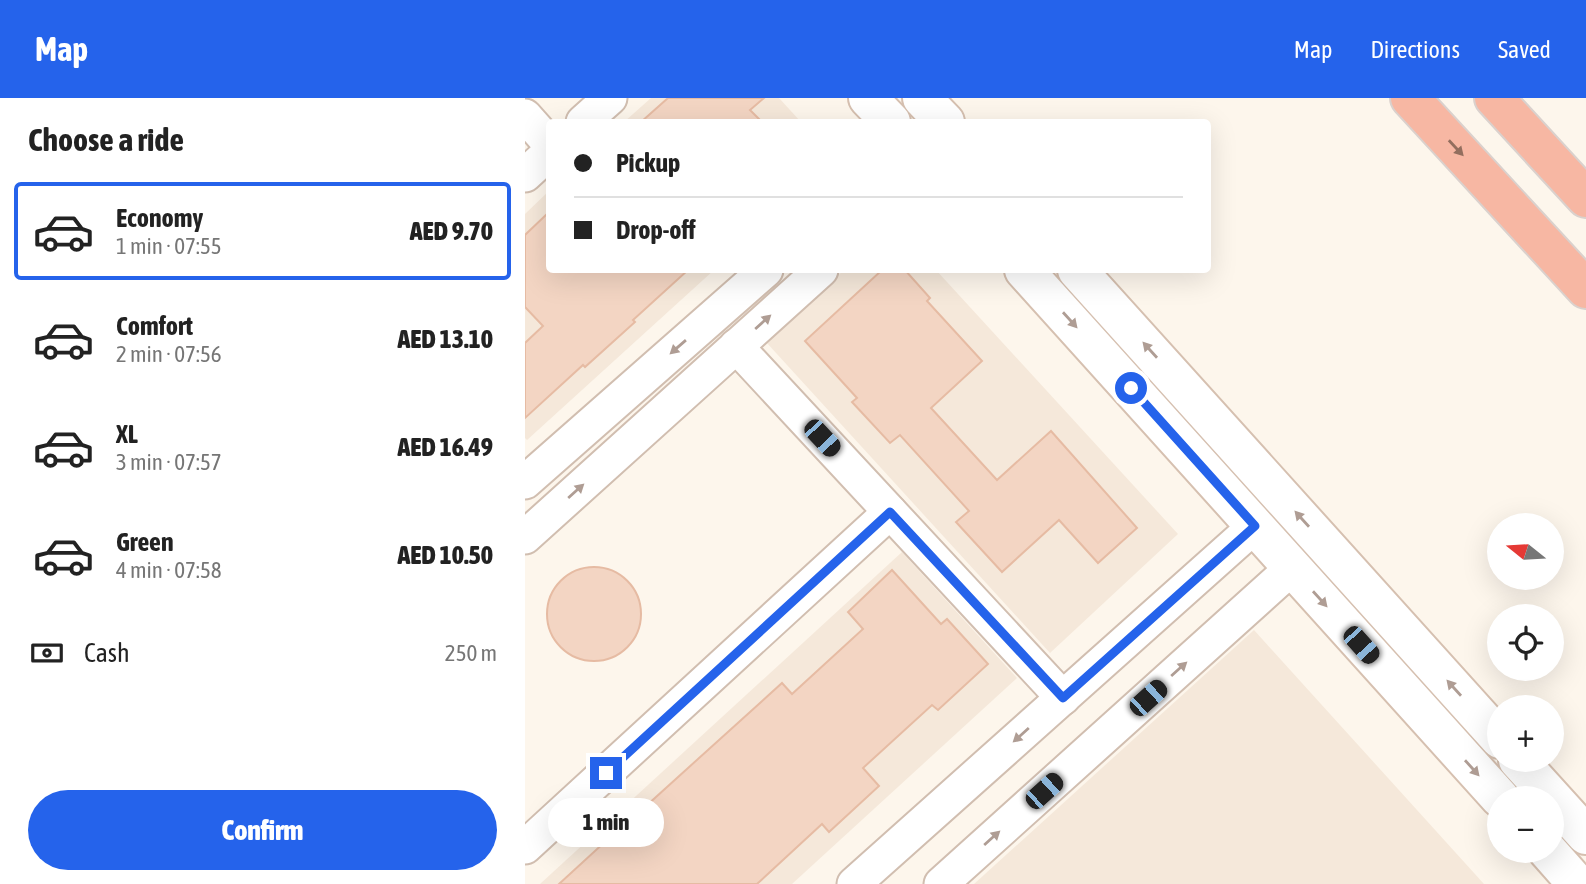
<!DOCTYPE html>
<html lang="en">
<head>
<meta charset="utf-8">
<style>
	body { margin:0; font-family:"Asap Condensed",sans-serif; background:#f2f2f2; color:#222; height:100vh; display:flex; flex-direction:column; font-size:26px; white-space:nowrap }
	* { box-sizing:border-box; margin:0 }
	p { font-size:23px; color:#767676 }
	.icon { flex:none; width:38px; height:38px; fill:none; stroke:currentColor; stroke-width:2; stroke-linecap:round; stroke-linejoin:round }
	.map { position:relative; flex:1; overflow:hidden }
	.sheet { display:flex; flex-direction:column; background:#fff; width:525px }
	.sheet>* { flex:none }
	.top-card { position:absolute; left:21px; top:21px; width:665px; height:154px; border-radius:7px; box-shadow:0 7px 28px #0002; display:grid; align-content:center; height:154px; padding:0 28px; background:#fff }
	.needle { width:46px; rotate:288deg }
	.controls { position:absolute; left:962px; top:415px; display:grid; gap:14px }
	.controls a { display:grid; place-items:center; width:77px; height:77px; border-radius:50%; background:#fff; box-shadow:0 7px 28px #0002; font-size:35px }
	.end { position:absolute; width:32px; height:32px; margin:-16px; border:9px solid #2563eb; background:#fff; box-shadow:0 0 0 4px #fff }
	.from { border-radius:50% }
	.bubble { position:absolute; height:49px; border-radius:24px; background:#fff; box-shadow:0 7px 28px #0002; font-size:23px; font-weight:800; line-height:49px; text-align:center }
	.car { position:absolute; width:21px; height:42px; margin:-21px -10px; border-radius:9px; box-shadow:0 0 5px 2px #0007; background:linear-gradient(#222 24%,#8ab4d8 0 40%,#222 0 76%,#8ab4d8 0 86%,#222 0) }
	.top-card b { display:flex; align-items:center; gap:24px; height:66px; font-size:26px }
	.top-card b+b { border-top:2px solid #e0e0e0 }
	.top-card i { width:18px; height:18px; background:#222 }
	ul { padding:0; list-style:none }
	li { display:flex; align-items:center; gap:21px; height:98px; margin:0 14px 10px; padding:0 14px; border:4px solid transparent; border-radius:7px }
	li div { flex:1 }
	li b { display:block; font-size:26px }
	li em { font-style:normal; font-weight:800 }
	li.selected { border-color:#2563eb }
	li>.icon { width:63px; height:63px; stroke-width:1.5 }
	h2 { padding:0 28px; font-size:32px; line-height:84px }
	.pay { display:flex; align-items:center; gap:18px; height:77px; padding:0 28px; font-size:26px }
	.pay p { margin-inline-start:auto }
	.action { display:flex; gap:14px; margin-top:auto; padding:14px 28px }
	.action a { flex:1; height:80px; border-radius:42px; background:#2563eb; color:#fff; font-size:28px; font-weight:800; line-height:80px; text-align:center }
	header { display:flex; align-items:center; gap:42px; box-sizing:border-box; height:98px; padding:0 35px; background:#2563eb; color:#fff }
	header strong { font-size:33px }
	nav { display:flex; gap:38px; margin-inline-start:auto; font-size:24px }
	main { display:flex; flex:1; min-height:0 }
	.map>svg:first-child { display:block }
</style>
</head>
<body>
<header>
<strong>Map</strong>
<nav><a>Map</a><a>Directions</a><a>Saved</a></nav>
</header>
<main>
<section class="sheet">
<h2>Choose a ride</h2>
<ul>
<li class="selected"><svg class="icon" aria-label="car" viewBox="0 0 24 24"><path d="M5 17H2v-5l4-1 3-4h7l3 4 3 1v5h-3M9 17h6M6 11h13"/><circle cx="7" cy="17" r="2"/><circle cx="17" cy="17" r="2"/></svg><div><b>Economy</b><p>1 min · 07:55</p></div><em>AED 9.70</em></li>
<li><svg class="icon" aria-label="car" viewBox="0 0 24 24"><path d="M5 17H2v-5l4-1 3-4h7l3 4 3 1v5h-3M9 17h6M6 11h13"/><circle cx="7" cy="17" r="2"/><circle cx="17" cy="17" r="2"/></svg><div><b>Comfort</b><p>2 min · 07:56</p></div><em>AED 13.10</em></li>
<li><svg class="icon" aria-label="car" viewBox="0 0 24 24"><path d="M5 17H2v-5l4-1 3-4h7l3 4 3 1v5h-3M9 17h6M6 11h13"/><circle cx="7" cy="17" r="2"/><circle cx="17" cy="17" r="2"/></svg><div><b>XL</b><p>3 min · 07:57</p></div><em>AED 16.49</em></li>
<li><svg class="icon" aria-label="car" viewBox="0 0 24 24"><path d="M5 17H2v-5l4-1 3-4h7l3 4 3 1v5h-3M9 17h6M6 11h13"/><circle cx="7" cy="17" r="2"/><circle cx="17" cy="17" r="2"/></svg><div><b>Green</b><p>4 min · 07:58</p></div><em>AED 10.50</em></li>
</ul>
<div class="pay"><svg class="icon" aria-label="cash" viewBox="0 0 24 24"><path d="M3 7h18v10H3z"/><circle cx="12" cy="12" r="2"/></svg>Cash<p>250 m</p></div>
<div class="action"><a>Confirm</a></div>
</section>
<div class="map">
<svg width="1061" height="786" viewBox="0 0 1061 786">
	<rect width="100%" height="100%" fill="#fdf6ec"/>
	<g fill="#f5e8da">
		<path d="M 126,0 L 254,0 L 276,24 L 99,24 Z"/>
		<path d="M 24,93 L 24,172 L 189,172 L 2,342 L 0,340 L 0,116 Z"/>
		<path d="M 319,172 L 411,172 L 653,436 L 525,555 L 241,244 Z"/>
		<path d="M 377,454 L 492,580 L 267,786 L 15,786 Z"/>
		<path d="M 729,532 L 959,786 L 449,786 Z"/>
	</g>
	<g fill="#f3d5c3" stroke="#e6bba3" stroke-width="2">
		<path d="M 143,0 L 239,0 L 225,12 L 237,24 L 116,24 Z"/>
		<path d="M 24,114 L 24,172 L 163,172 L 108,222 L 110,224 L 60,269 L 58,267 L 0,320 L 0,245 L 18,228 L 0,209 L 0,137 Z"/>
		<path d="M 357,172 L 380,172 L 405,200 L 402,203 L 457,263 L 406,310 L 472,382 L 526,333 L 612,430 L 573,465 L 534,422 L 477,474 L 431,424 L 444,413 L 375,337 L 365,345 L 327,304 L 332,300 L 280,243 Z"/>
		<circle cx="69" cy="516" r="47"/>
		<path d="M 367,472 L 416,526 L 422,521 L 463,566 L 413,612 L 407,607 L 338,670 L 354,688 L 304,734 L 297,726 L 232,786 L 34,786 L 82,742 L 78,738 L 116,703 L 121,708 L 257,585 L 267,596 L 338,531 L 323,514 Z"/>
	</g>
	<g fill="none" stroke-linecap="round" stroke-linejoin="round">
		<g stroke="#d1beb0" stroke-width="37">
			<g id="street">
				<path d="M 0,18 L 24,45"/>
				<path d="M 58,24 L 85,0"/>
				<path d="M 0,77 L 24,55"/>
				<path d="M 211,248 L 538,600"/>
				<path d="M 0,384 L 241,172"/>
				<path d="M 0,439 L 296,172"/>
				<path d="M 0,749 L 365,414"/>
				<path d="M 329,786 L 730,428"/>
				<path d="M 416,786 L 767,470"/>
			</g>
		</g>
		<g stroke="#d6c0b0" stroke-width="42">
			<g id="secondary">
				<path d="M 343,0 L 366,24"/>
				<path d="M 397,0 L 420,24"/>
				<path d="M 499,172 L 975,700"/>
				<path d="M 552,172 L 975,641"/>
				<path d="M 993,662 L 1061,737"/>
				<path d="M 1022,752 L 1052,786"/>
			</g>
		</g>
		<g stroke="#dad1cd" stroke-width="42">
			<g id="highway">
				<path d="M 885,0 L 1061,191"/>
				<path d="M 969,0 L 1061,100"/>
			</g>
		</g>
		<use href="#street" stroke="#fff" stroke-width="33"/>
		<use href="#secondary" stroke="#fff" stroke-width="38"/>
		<use href="#highway" stroke="#f7b7a3" stroke-width="38"/>
	</g>
	<defs><path id="oneway-solid" d="M-6-.8H1V-3.2L6.5 0L1 3.2V.8H-6Z" transform="scale(1.75)"/></defs>
	<use fill="#936e5e" href="#oneway-solid" transform="translate(931 50) rotate(47)"/>
	<g fill="#af9d94">
		<use href="#oneway-solid" transform="translate(545 222) rotate(48)"/>
		<use href="#oneway-solid" transform="translate(238 224) rotate(-42)"/>
		<use href="#oneway-solid" transform="translate(153 249) rotate(139)"/>
		<use href="#oneway-solid" transform="translate(625 252) rotate(-132)"/>
		<use href="#oneway-solid" transform="translate(51 393) rotate(-42)"/>
		<use href="#oneway-solid" transform="translate(777 421) rotate(-132)"/>
		<use href="#oneway-solid" transform="translate(795 501) rotate(48)"/>
		<use href="#oneway-solid" transform="translate(654 571) rotate(-42)"/>
		<use href="#oneway-solid" transform="translate(929 590) rotate(-132)"/>
		<use href="#oneway-solid" transform="translate(496 637) rotate(138)"/>
		<use href="#oneway-solid" transform="translate(947 670) rotate(48)"/>
		<use href="#oneway-solid" transform="translate(467 740) rotate(-42)"/>
	</g>
	<g fill="none" stroke-linecap="round" stroke-linejoin="round">
		<path stroke="#2563eb" stroke-width="9" d="M 81,675 L 365,414 L 538,600 L 730,428 L 606,290"/>
	</g>
</svg>
<div class="controls">
<a><svg class="needle" viewBox="-14 -14 28 28"><path d="M0-13l5 13h-10z" fill="#e53935"/><path d="M0 13l5-13h-10z" fill="#767676"/></svg></a>
<a><svg class="icon" aria-label="locate" viewBox="0 0 24 24"><circle cx="12" cy="12" r="6"/><path d="M12 2v4M12 18v4M2 12h4M18 12h4"/></svg></a>
<a>+</a>
<a>−</a>
</div>
<i class="end from" style="left:606px;top:290px"></i>
<i class="end" style="left:81px;top:675px"></i>
<div class="bubble" style="left:23px;top:700px;width:116px">1 min</div>
<i class="car" style="left:297px;top:340px;rotate:137deg"></i>
<i class="car" style="left:836px;top:547px;rotate:138deg"></i>
<i class="car" style="left:623px;top:600px;rotate:48deg"></i>
<i class="car" style="left:519px;top:693px;rotate:48deg"></i>
<div class="top-card">
<b><i class="from"></i>Pickup</b>
<b><i></i>Drop-off</b>
</div>
</div>
</main>
</body>
</html>
